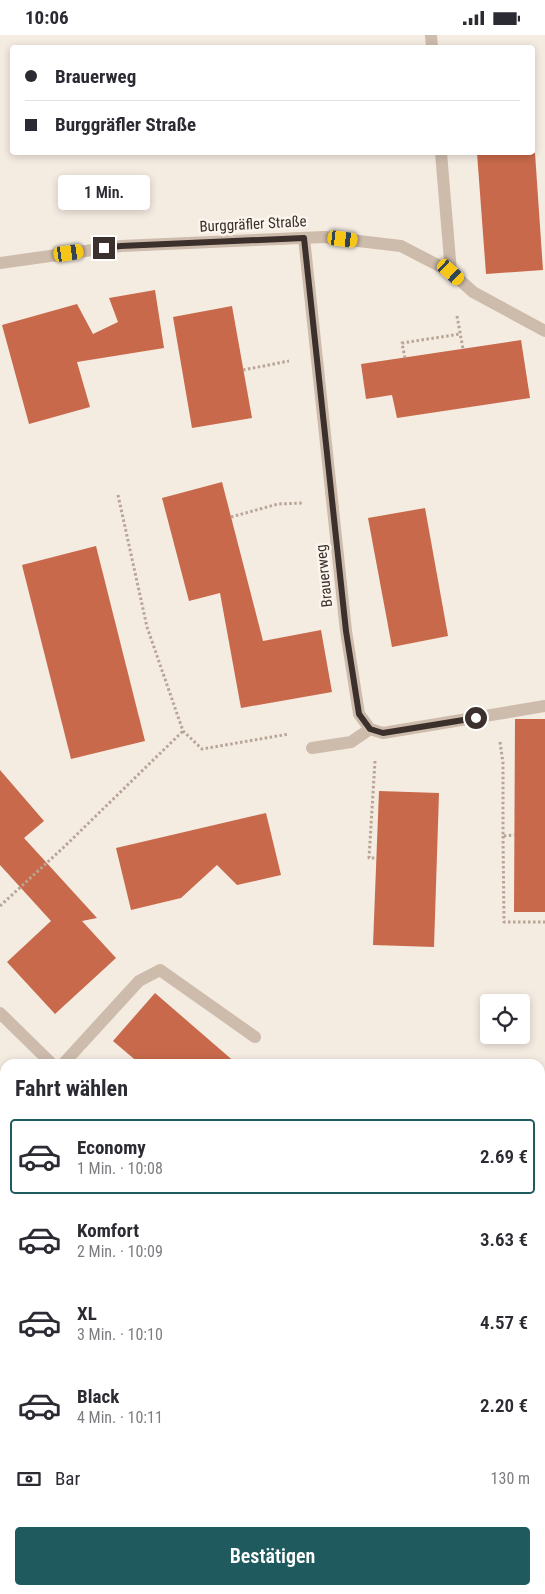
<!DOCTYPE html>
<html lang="de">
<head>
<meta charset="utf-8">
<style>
	body { margin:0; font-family:"Roboto Condensed",sans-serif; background:#f2f2f3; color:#2b2b33; height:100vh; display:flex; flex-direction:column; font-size:19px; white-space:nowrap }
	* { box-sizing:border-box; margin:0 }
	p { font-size:16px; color:#7c7c81 }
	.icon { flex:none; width:28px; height:28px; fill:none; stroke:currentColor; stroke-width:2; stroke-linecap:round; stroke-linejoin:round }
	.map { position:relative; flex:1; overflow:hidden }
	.panel { position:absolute; left:0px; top:1024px; width:545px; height:536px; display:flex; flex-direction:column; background:#fff; border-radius:15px 15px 0 0; box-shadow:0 2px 8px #0003 }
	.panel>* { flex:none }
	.banner { position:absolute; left:10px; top:10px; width:525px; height:110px; border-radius:5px; box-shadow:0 2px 8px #0003; display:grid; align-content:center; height:110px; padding:0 15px; background:#fff }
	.controls { position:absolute; left:480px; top:959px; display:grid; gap:10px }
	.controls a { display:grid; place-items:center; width:50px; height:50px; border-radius:5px; background:#fff; box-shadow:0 2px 8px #0003; font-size:25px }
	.end { position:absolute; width:22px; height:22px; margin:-11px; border:6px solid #3b302b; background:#fff; box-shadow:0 0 0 2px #fff }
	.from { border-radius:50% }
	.bubble { position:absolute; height:35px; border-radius:5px; background:#fff; box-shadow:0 2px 8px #0003; font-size:16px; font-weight:600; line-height:35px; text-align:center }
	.car { position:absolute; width:15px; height:30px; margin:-15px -8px; border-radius:6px; box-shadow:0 0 4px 1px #0007; background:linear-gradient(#f5c518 24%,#345 0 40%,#f5c518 0 76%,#345 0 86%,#f5c518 0) }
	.banner b { display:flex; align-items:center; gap:18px; height:48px; font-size:19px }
	.banner b+b { border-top:1px solid #e1e1e2 }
	.banner i { width:12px; height:12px; background:#2b2b33 }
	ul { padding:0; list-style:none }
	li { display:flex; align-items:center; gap:15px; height:75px; margin:0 10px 8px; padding:0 5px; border:2px solid transparent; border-radius:5px }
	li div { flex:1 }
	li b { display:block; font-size:19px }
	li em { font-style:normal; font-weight:600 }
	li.active { border-color:#1f5a5e }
	li>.icon { width:45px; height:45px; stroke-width:1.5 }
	h2 { padding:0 15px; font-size:22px; line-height:60px }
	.pay { display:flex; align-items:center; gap:12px; height:55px; padding:0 15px; font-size:19px }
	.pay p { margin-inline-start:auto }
	.cta { display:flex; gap:10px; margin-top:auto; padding:10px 15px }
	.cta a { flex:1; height:58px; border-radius:5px; background:#1f5a5e; color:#fff; font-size:20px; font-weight:600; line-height:58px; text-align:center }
	.status { display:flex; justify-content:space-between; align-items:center; height:35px; padding:0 25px; background:#fff; direction:ltr }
	.status svg { height:14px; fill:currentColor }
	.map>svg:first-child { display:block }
</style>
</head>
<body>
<div class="status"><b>10:06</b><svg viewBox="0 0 49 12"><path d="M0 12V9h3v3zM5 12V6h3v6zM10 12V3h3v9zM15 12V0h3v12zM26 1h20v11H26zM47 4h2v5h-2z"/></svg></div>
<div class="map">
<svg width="545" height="1559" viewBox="0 0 545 1559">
	<rect width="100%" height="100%" fill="#f4ebe1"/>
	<g fill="#c8694b">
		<path d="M 477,118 L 535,118 L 543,235 L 486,239 Z"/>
		<path d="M 155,255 L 164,313 L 77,327 L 90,372 L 29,389 L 2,290 L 77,269 L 93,299 L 118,287 L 109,263 Z"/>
		<path d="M 232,271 L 252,383 L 192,393 L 173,282 Z"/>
		<path d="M 521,305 L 530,363 L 397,383 L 392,360 L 366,364 L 361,329 Z"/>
		<path d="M 222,447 L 263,606 L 321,595 L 332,657 L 241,673 L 220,558 L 189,566 L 162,463 Z"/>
		<path d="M 425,473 L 448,601 L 392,612 L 368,483 Z"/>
		<path d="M 96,511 L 145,706 L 71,724 L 22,530 Z"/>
		<path d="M 515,684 L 545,684 L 545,877 L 514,877 Z"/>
		<path d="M 0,735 L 44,786 L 24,803 L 97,883 L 82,886 L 116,923 L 55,979 L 7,927 L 51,886 L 0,830 Z"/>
		<path d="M 379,756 L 439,758 L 434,912 L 373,910 Z"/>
		<path d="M 266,778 L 281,840 L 237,850 L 217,830 L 181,863 L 131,875 L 116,813 Z"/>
		<path d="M 155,958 L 237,1029 L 140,1029 L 113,1006 Z"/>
	</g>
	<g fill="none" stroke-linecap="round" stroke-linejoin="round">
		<g stroke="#b9a596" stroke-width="3" stroke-dasharray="2.5 2.5" stroke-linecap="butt">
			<path d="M 457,281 L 463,314"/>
			<path d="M 405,323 L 402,308 L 460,299"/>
			<path d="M 243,335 L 289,326"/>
			<path d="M 118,460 L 147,592 L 183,696 L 202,714 L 289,699"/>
			<path d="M 231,482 L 278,469 L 304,468"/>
			<path d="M 500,707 L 503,728 L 503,801 L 514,800"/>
			<path d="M 375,726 L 369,823 L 376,823"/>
			<path d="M 503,801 L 504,887 L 545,887"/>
			<path d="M 0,871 L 64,812 L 183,696"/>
			<path d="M 0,1359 L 5,1367"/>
		</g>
		<g stroke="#cdbbac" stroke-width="12">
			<path d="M 312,713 L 351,707 L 370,694"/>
			<path d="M 63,1029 L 139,946 L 160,935 L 255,1002"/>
			<path d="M 540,1160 L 545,1164"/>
			<path d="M 540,1389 L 545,1388"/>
			<path d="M 43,1555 L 44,1559"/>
			<path d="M 503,1555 L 504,1559"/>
			<path d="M 113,1559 L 113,1555"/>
			<path d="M 169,1559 L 173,1555"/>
		</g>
		<g stroke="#cdbbac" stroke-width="12">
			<path d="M 431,0 L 432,12"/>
			<path d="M 441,118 L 451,237"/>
			<path d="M 304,203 L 346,596 L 359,679 L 370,694 L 383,698 L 545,671"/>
			<path d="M 0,228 L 121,211 L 324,202 L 401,211 L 451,237 L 473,257 L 545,296"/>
			<path d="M 0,978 L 52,1029"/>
		</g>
		<g stroke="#a18a7d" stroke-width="12">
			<path d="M 540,1109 L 545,1102"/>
			<path d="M 333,1559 L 333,1555"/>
		</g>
	</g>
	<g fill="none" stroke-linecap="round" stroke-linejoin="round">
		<path stroke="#3b302b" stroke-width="6" d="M 104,213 L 121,211 L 304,203 L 346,596 L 359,679 L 370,694 L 383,698 L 476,683"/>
	</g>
	<g text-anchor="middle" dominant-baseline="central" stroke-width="5" stroke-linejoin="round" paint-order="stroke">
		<g font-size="15" fill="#3b302b" stroke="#fbf5ee">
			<text transform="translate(253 189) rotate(-3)">Burggräfler Straße</text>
			<text transform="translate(324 541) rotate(-96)">Brauerweg</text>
		</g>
	</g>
</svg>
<div class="controls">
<a><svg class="icon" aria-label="locate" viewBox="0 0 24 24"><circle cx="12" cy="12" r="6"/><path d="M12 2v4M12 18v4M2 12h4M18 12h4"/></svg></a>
</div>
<i class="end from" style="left:476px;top:683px"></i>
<i class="end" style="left:104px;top:213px"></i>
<div class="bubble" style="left:58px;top:140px;width:92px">1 Min.</div>
<i class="car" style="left:343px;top:204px;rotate:97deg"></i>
<i class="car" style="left:69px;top:218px;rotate:82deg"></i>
<i class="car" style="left:451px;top:237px;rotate:132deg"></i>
<div class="banner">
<b><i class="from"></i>Brauerweg</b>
<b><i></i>Burggräfler Straße</b>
</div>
<section class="panel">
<h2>Fahrt wählen</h2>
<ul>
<li class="active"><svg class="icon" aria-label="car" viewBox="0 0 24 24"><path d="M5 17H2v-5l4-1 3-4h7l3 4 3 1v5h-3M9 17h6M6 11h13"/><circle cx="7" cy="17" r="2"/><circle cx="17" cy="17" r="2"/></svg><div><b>Economy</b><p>1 Min. · 10:08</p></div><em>2.69 €</em></li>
<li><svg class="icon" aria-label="car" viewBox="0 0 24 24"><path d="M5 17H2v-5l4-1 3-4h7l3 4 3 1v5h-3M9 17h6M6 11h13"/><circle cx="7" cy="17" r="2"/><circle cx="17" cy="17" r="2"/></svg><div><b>Komfort</b><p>2 Min. · 10:09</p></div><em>3.63 €</em></li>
<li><svg class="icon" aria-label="car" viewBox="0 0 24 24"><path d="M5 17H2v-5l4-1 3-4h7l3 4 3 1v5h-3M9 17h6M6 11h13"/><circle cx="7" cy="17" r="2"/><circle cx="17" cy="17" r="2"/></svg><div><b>XL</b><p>3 Min. · 10:10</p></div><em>4.57 €</em></li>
<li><svg class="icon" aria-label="car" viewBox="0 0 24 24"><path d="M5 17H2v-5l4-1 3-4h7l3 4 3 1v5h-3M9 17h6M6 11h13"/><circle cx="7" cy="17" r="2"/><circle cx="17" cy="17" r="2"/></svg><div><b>Black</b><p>4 Min. · 10:11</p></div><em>2.20 €</em></li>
</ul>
<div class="pay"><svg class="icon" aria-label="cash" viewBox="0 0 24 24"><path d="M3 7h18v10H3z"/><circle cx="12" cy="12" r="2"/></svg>Bar<p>130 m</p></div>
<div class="cta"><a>Bestätigen</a></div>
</section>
</div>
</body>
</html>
